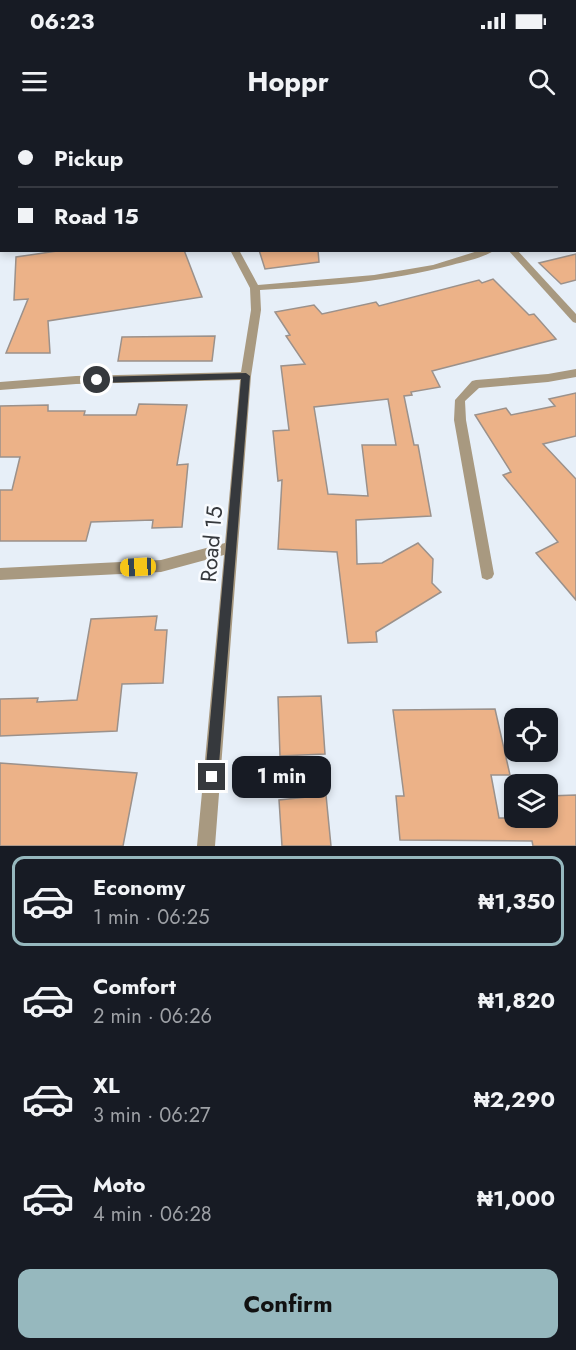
<!DOCTYPE html>
<html lang="en">
<head>
<meta charset="utf-8">
<style>
	body { margin:0; font-family:Jost,sans-serif; background:#242831; color:#f1f3f6; height:100vh; display:flex; flex-direction:column; font-size:22px; white-space:nowrap }
	* { box-sizing:border-box; margin:0 }
	p { font-size:20px; color:#9ea1a6 }
	.icon { flex:none; width:33px; height:33px; fill:none; stroke:currentColor; stroke-width:2; stroke-linecap:round; stroke-linejoin:round }
	.map { position:relative; height:726px; overflow:hidden }
	.sheet { display:flex; flex-direction:column; background:#171b24; flex:1 }
	.sheet>* { flex:none }
	.top-card { position:absolute; left:0px; top:0px; width:576px; height:132px; box-shadow:0 3px 9px #0003; display:grid; align-content:center; height:132px; padding:0 18px; background:#171b24 }
	.controls { position:absolute; left:504px; top:588px; display:grid; gap:12px }
	.controls a { display:grid; place-items:center; width:54px; height:54px; border-radius:12px; background:#171b24; box-shadow:0 3px 9px #0003; font-size:30px }
	.end { position:absolute; width:27px; height:27px; margin:-14px; border:8px solid #36393d; background:#fff; box-shadow:0 0 0 3px #fff }
	.from { border-radius:50% }
	.bubble { position:absolute; height:42px; border-radius:12px; background:#171b24; box-shadow:0 3px 9px #0003; font-size:20px; font-weight:700; line-height:42px; text-align:center }
	.car { position:absolute; width:18px; height:36px; margin:-18px -9px; border-radius:8px; box-shadow:0 0 4px 2px #0007; background:linear-gradient(#f5c518 24%,#345 0 40%,#f5c518 0 76%,#345 0 86%,#f5c518 0) }
	.top-card b { display:flex; align-items:center; gap:21px; height:57px; font-size:22px }
	.top-card b+b { border-top:2px solid #363941 }
	.top-card i { width:15px; height:15px; background:#f1f3f6 }
	ul { padding:10px 0 0; list-style:none }
	li { display:flex; align-items:center; gap:18px; height:90px; margin:0 12px 9px; padding:0 6px; border:3px solid transparent; border-radius:12px }
	li div { flex:1 }
	li b { display:block; font-size:22px }
	li em { font-style:normal; font-weight:700 }
	li.on { border-color:#96b8be }
	li>.icon { width:54px; height:54px; stroke-width:1.5 }
	.button { display:flex; gap:12px; margin-top:auto; padding:12px 18px }
	.button a { flex:1; height:69px; border-radius:12px; background:#96b8be; color:#111; font-size:24px; font-weight:700; line-height:69px; text-align:center }
	.status { display:flex; justify-content:space-between; align-items:center; height:42px; padding:0 30px; background:#171b24; direction:ltr }
	.status svg { height:16px; fill:currentColor }
	header { display:flex; justify-content:space-between; align-items:center; height:78px; padding:0 18px; background:#171b24; font-size:27px; font-weight:700 }
	.map>svg:first-child { display:block }
</style>
</head>
<body>
<div class="status"><b>06:23</b><svg viewBox="0 0 49 12"><path d="M0 12V9h3v3zM5 12V6h3v6zM10 12V3h3v9zM15 12V0h3v12zM26 1h20v11H26zM47 4h2v5h-2z"/></svg></div>
<header><svg class="icon" aria-label="menu" viewBox="0 0 24 24"><path d="M4 6h16M4 12h16M4 18h16"/></svg>Hoppr<svg class="icon" aria-label="search" viewBox="0 0 24 24"><circle cx="10" cy="10" r="6"/><path d="M15 15l6 6"/></svg></header>
<div class="map">
<svg width="576" height="726" viewBox="0 0 576 726">
	<rect width="100%" height="100%" fill="#e7eff8"/>
	<g fill="none" stroke-linecap="round" stroke-linejoin="round">
		<path stroke="#71b1b9" stroke-width="4.5" d="M 90,2 L 92,0"/>
		<g fill="#8ae4ee" fill-rule="evenodd">
			<path d="M 99,0 L 123,0 L 98,2 Z"/>
			<path d="M 2,77 L 2,94 L 0,94 L 0,78 Z"/>
		</g>
	</g>
	<g fill="#ecb288" stroke="#9b918b" stroke-width="1.5" fill-rule="evenodd">
		<path d="M 64,130 L 184,130 L 202,177 L 48,201 L 50,233 L 6,233 L 28,179 L 14,180 L 16,137 Z"/>
		<path d="M 259,130 L 318,130 L 319,142 L 265,149 Z"/>
		<path d="M 576,134 L 576,160 L 561,164 L 539,143 Z"/>
		<path d="M 493,159 L 529,195 L 534,194 L 556,219 L 432,251 L 440,267 L 411,272 L 412,275 L 404,276 L 414,325 L 418,325 L 431,396 L 356,400 L 357,444 L 382,443 L 418,423 L 433,439 L 432,463 L 441,472 L 376,512 L 377,522 L 348,523 L 337,432 L 278,429 L 282,360 L 278,361 L 273,311 L 289,310 L 281,246 L 305,244 L 286,216 L 290,215 L 275,192 L 314,185 L 322,194 L 376,182 L 379,186 L 479,160 L 482,163 ZM 388,279 L 396,325 L 362,325 L 368,376 L 328,374 L 314,287 Z"/>
		<path d="M 215,216 L 212,241 L 118,241 L 122,217 Z"/>
		<path d="M 576,273 L 576,316 L 543,324 L 576,359 L 576,480 L 536,433 L 558,422 L 503,355 L 511,352 L 475,295 L 506,288 L 511,295 L 555,286 L 549,279 Z"/>
		<path d="M 139,284 L 187,285 L 177,345 L 188,344 L 182,407 L 152,408 L 153,400 L 91,402 L 86,421 L 0,421 L 0,370 L 12,370 L 20,337 L 0,337 L 0,286 L 48,285 L 48,291 L 85,291 L 84,295 L 136,295 Z"/>
		<path d="M 157,496 L 155,510 L 167,510 L 163,563 L 122,564 L 117,611 L 0,616 L 0,579 L 38,578 L 37,582 L 77,580 L 91,499 Z"/>
		<path d="M 321,576 L 325,634 L 280,636 L 278,577 Z"/>
		<path d="M 495,589 L 510,655 L 491,655 L 499,698 L 548,698 L 548,676 L 576,675 L 576,726 L 533,726 L 532,721 L 400,720 L 396,676 L 404,676 L 393,590 Z"/>
		<path d="M 0,643 L 137,653 L 123,726 L 0,726 Z"/>
		<path d="M 326,675 L 331,726 L 282,726 L 279,680 Z"/>
	</g>
	<g fill="none" stroke-linecap="round" stroke-linejoin="round">
		<g fill="#a89980" fill-rule="evenodd">
			<path d="M 357,0 L 363,0 L 364,2 L 357,2 Z"/>
			<path d="M 512,0 L 519,0 L 521,2 L 513,2 Z"/>
			<rect x="574" y="34" width="2" height="5"/>
			<path d="M 574,104 L 576,104 L 574,109 Z"/>
			<path d="M 230,130 L 239,130 L 258,165 L 374,155 L 433,145 L 481,130 L 495,130 C 483,138 466,141 452,145 C 389,162 324,166 260,170 L 261,190 L 251,256 L 215,726 L 197,726 L 224,435 L 161,452 L 0,460 L 0,448 L 161,440 L 225,423 L 240,260 L 76,264 L 0,270 L 0,262 L 76,256 L 241,252 L 251,190 L 250,168 Z"/>
			<path d="M 508,130 L 517,130 L 576,194 L 576,203 L 573,202 Z"/>
			<path d="M 576,249 L 576,257 L 548,262 L 479,268 L 465,281 L 466,300 L 494,454 L 492,458 L 487,460 L 482,458 L 454,300 L 455,280 L 472,261 L 476,260 L 548,254 Z"/>
		</g>
	</g>
	<path fill="#36393d" d="M 246,253 L 250,256 L 218,657 L 216,662 L 212,664 L 207,662 L 205,657 L 241,259 L 97,263 L 92,260 L 97,257 Z"/>
	<g text-anchor="middle" dominant-baseline="central" stroke-width="5" stroke-linejoin="round" paint-order="stroke">
		<g font-size="22" fill="#36393d" stroke="#f8fbff">
			<text transform="translate(211 424) rotate(-85)">Road 15</text>
		</g>
	</g>
</svg>
<div class="controls">
<a><svg class="icon" aria-label="locate" viewBox="0 0 24 24"><circle cx="12" cy="12" r="6"/><path d="M12 2v4M12 18v4M2 12h4M18 12h4"/></svg></a>
<a><svg class="icon" aria-label="layers" viewBox="0 0 24 24"><path d="M12 4l9 5-9 5-9-5zM3 14l9 5 9-5"/></svg></a>
</div>
<i class="end from" style="left:97px;top:260px"></i>
<i class="end" style="left:212px;top:657px"></i>
<div class="bubble" style="left:232px;top:636px;width:99px">1 min</div>
<i class="car" style="left:138px;top:447px;rotate:267deg"></i>
<div class="top-card">
<b><i class="from"></i>Pickup</b>
<b><i></i>Road 15</b>
</div>
</div>
<section class="sheet">
<ul>
<li class="on"><svg class="icon" aria-label="car" viewBox="0 0 24 24"><path d="M5 17H2v-5l4-1 3-4h7l3 4 3 1v5h-3M9 17h6M6 11h13"/><circle cx="7" cy="17" r="2"/><circle cx="17" cy="17" r="2"/></svg><div><b>Economy</b><p>1 min · 06:25</p></div><em>₦1,350</em></li>
<li><svg class="icon" aria-label="car" viewBox="0 0 24 24"><path d="M5 17H2v-5l4-1 3-4h7l3 4 3 1v5h-3M9 17h6M6 11h13"/><circle cx="7" cy="17" r="2"/><circle cx="17" cy="17" r="2"/></svg><div><b>Comfort</b><p>2 min · 06:26</p></div><em>₦1,820</em></li>
<li><svg class="icon" aria-label="car" viewBox="0 0 24 24"><path d="M5 17H2v-5l4-1 3-4h7l3 4 3 1v5h-3M9 17h6M6 11h13"/><circle cx="7" cy="17" r="2"/><circle cx="17" cy="17" r="2"/></svg><div><b>XL</b><p>3 min · 06:27</p></div><em>₦2,290</em></li>
<li><svg class="icon" aria-label="car" viewBox="0 0 24 24"><path d="M5 17H2v-5l4-1 3-4h7l3 4 3 1v5h-3M9 17h6M6 11h13"/><circle cx="7" cy="17" r="2"/><circle cx="17" cy="17" r="2"/></svg><div><b>Moto</b><p>4 min · 06:28</p></div><em>₦1,000</em></li>
</ul>
<div class="button"><a>Confirm</a></div>
</section>
</body>
</html>
